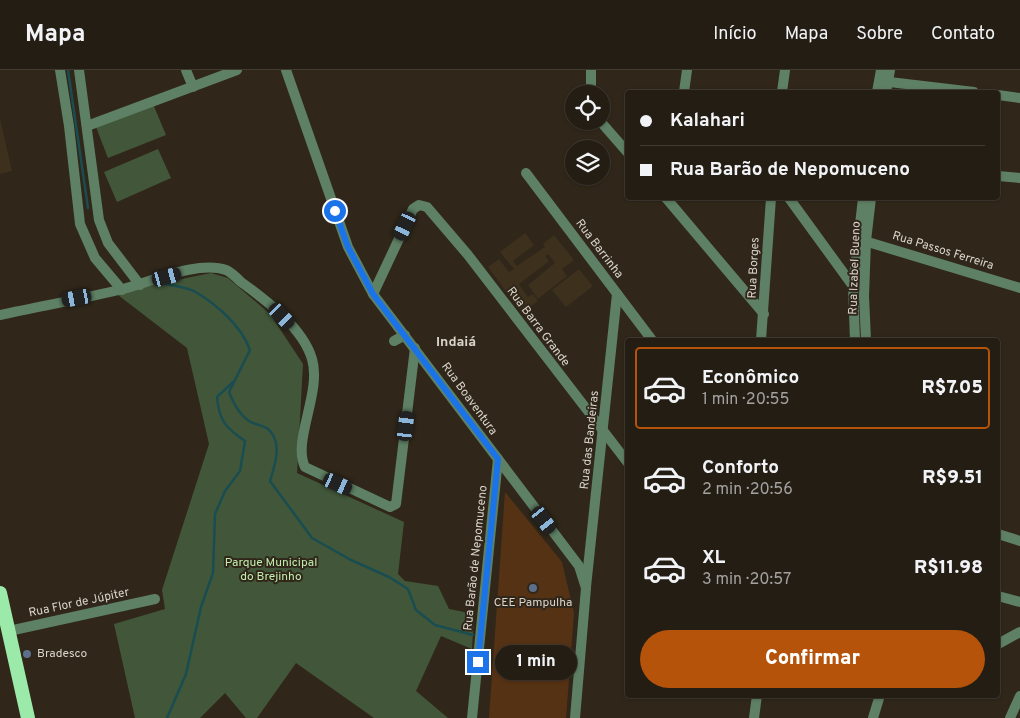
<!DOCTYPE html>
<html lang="pt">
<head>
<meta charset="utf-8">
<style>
	body { margin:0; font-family:Overpass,sans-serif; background:#2c261d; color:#f1f3f6; height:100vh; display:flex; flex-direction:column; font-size:19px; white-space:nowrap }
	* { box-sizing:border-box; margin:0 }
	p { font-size:16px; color:#a3a2a0 }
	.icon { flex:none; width:28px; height:28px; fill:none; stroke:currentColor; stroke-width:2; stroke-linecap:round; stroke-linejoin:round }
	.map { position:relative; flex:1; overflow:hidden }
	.sheet { position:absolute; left:625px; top:268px; width:375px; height:360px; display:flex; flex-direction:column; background:#241d14; border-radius:5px; box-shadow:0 1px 4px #0004,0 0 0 1px #413b34 }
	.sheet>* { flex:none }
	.top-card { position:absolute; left:625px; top:20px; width:375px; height:110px; border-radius:5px; box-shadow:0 1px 4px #0004,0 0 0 1px #413b34; display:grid; align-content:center; height:110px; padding:0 15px; background:#241d14 }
	.fabs { position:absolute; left:565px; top:15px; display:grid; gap:10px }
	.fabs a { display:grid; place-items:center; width:45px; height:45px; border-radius:50%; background:#241d14; box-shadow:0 1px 4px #0004,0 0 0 1px #413b34; font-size:25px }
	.end { position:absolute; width:22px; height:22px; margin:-11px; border:6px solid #1a73e8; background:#fff; box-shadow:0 0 0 2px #fff }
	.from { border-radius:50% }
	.bubble { position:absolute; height:35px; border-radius:18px; background:#241d14; box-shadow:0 1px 4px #0004,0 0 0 1px #413b34; font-size:16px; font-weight:800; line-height:35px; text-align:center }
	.car { position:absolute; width:15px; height:30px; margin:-15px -8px; border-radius:6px; box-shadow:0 0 4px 1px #0007; background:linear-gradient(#222 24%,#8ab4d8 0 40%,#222 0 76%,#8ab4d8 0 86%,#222 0) }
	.top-card b { display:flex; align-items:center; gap:18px; height:48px; font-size:19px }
	.top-card b+b { border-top:1px solid #413b34 }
	.top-card i { width:12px; height:12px; background:#f1f3f6 }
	ul { padding:9px 0 0; list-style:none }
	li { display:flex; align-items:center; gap:15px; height:82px; margin:0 10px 8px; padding:0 5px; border:2px solid transparent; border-radius:5px }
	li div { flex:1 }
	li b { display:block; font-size:19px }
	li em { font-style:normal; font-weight:800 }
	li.current { border-color:#b45309 }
	li>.icon { width:45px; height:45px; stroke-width:1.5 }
	.action { display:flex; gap:10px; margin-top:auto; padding:10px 15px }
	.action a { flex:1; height:58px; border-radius:30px; background:#b45309; color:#fff; font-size:20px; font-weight:800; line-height:58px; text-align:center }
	header { display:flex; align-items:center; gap:30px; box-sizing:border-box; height:70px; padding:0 25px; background:#241d14; border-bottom:1px solid #413b34 }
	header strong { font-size:24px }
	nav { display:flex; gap:28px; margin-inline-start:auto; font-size:18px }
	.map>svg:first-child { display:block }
</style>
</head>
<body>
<header>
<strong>Mapa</strong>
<nav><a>Início</a><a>Mapa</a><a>Sobre</a><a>Contato</a></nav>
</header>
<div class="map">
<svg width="1020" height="648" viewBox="0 0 1020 648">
	<rect width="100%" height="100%" fill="#30271a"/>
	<g fill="#3d301d">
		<path d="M 0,49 L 12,101 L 0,104 Z"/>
		<path d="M 525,163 L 534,175 L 513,191 L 517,196 L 545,177 L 543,174 L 554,165 L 574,190 L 562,199 L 567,206 L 538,229 L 528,215 L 555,193 L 548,184 L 545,186 L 549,191 L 519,214 L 528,227 L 533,224 L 538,231 L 522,243 L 488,197 L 499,189 L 509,202 L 514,199 L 500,182 Z"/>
		<path d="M 579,199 L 593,216 L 566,237 L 552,220 Z"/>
	</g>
	<g fill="#425739">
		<path d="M 153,34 L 166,65 L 108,88 L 96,57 Z"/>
		<path d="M 158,79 L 171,108 L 117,132 L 104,102 Z"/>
		<path d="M 211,203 L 228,208 L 270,244 L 303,294 L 297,403 L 404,452 L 398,504 L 405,511 L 438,516 L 449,539 L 474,544 L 472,579 L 441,566 L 416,621 L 448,648 L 374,648 L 296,593 L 257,648 L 246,648 L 225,623 L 200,648 L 135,648 L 114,554 L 165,539 L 162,520 L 209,374 L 187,278 L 118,225 L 147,216 Z"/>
	</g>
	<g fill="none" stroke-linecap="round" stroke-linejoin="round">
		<g stroke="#194d51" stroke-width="2.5">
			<path d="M 68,0 L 88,138"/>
			<path d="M 163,213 C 173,216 185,217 194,221 C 216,234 241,255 250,280 L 229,322 C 234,334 239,344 249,351 C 255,355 263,355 268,359 C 283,372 275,395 270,411 L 312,468 L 351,490 L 389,507 L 408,519 L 416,540 L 435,555 L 473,565"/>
			<path d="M 167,648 L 186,604 L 201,537 L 213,503 L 215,444 L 225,421 L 240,401 L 245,371 C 226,358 219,351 217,327 L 233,312"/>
		</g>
	</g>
	<path fill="#563214" d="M 505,422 L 562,492 L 574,543 L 566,648 L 489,648 Z"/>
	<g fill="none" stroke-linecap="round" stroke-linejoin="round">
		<g stroke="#5e8064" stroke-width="10">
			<path d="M 60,0 L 69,56 L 80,154 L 95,188 L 122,220"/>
			<path d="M 79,0 L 99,150 L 108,173 L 140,215"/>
			<path d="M 186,0 L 193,17"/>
			<path d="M 881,11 L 974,22"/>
			<path d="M 684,22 L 687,0"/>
			<path d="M 782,22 L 785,0"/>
			<path d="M 591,24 L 591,0"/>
			<path d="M 998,25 L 1020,28"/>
			<path d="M 600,51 L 628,83"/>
			<path d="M 87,56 L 237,0"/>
			<path d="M 526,103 L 652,270"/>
			<path d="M 998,106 L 1020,108"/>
			<path d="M 666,128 L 764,244"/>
			<path d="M 789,128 L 853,216"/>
			<path d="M 858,169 L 1020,218"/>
			<path d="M 373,224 L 413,139 L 419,135 L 427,137 L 468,185 L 628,393"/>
			<path d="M 0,245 C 41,236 82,229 123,219 C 151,212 198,190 226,200 C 231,202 237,208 241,212 C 266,230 303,258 312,289 C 322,322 292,371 305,397 L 390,437 L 396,434 L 415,278"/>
			<path d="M 761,270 L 771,128"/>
			<path d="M 394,271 L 405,265"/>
			<path d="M 998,464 L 1020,471"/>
			<path d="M 586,517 L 617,224"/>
			<path d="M 998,526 L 1020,532"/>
			<path d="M 9,561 L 155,529"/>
			<path d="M 998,574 L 1020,562"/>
			<path d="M 472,648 L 498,389"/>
			<path d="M 873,648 L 880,625"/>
			<path d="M 1010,648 L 1020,626"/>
		</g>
		<g stroke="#5e8064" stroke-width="10">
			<path d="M 286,0 L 348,177 L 373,224 L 579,496 L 586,518 L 575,648"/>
			<path d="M 877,22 L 881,0"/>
			<path d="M 886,22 L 890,0"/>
			<path d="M 855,270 L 853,216 L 863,128"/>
			<path d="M 866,270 L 864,226 L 866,171 L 871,128"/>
			<path d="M 754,648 L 757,625"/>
		</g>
		<path stroke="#9ceaaa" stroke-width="14" d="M 0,523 L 28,648"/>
	</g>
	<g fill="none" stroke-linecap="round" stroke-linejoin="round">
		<path stroke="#1a73e8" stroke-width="6" d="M 335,141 L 348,177 L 373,224 L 498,389 L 478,592"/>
	</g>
	<g fill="#5c6f8a" stroke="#30271a" stroke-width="2">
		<circle cx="533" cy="518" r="5"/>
		<circle cx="27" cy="584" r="5"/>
	</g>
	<g text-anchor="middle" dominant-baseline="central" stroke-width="4" stroke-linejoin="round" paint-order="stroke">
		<g font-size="12" fill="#dad4cb" stroke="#30271a">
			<text transform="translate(599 179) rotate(53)">Rua Barrinha</text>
			<text transform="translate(943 181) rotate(17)">Rua Passos Ferreira</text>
			<text transform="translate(754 198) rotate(-87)">Rua Borges</text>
			<text transform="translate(855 198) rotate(-88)">Rua Izabel Bueno</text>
			<text transform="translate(538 257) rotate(53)">Rua Barra Grande</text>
			<text transform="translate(469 329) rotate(54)">Rua Boaventura</text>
			<text transform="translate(590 370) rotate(-84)">Rua das Bandeiras</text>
			<text transform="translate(476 488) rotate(-84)">Rua Barão de Nepomuceno</text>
			<text transform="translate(79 533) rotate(-12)">Rua Flor de Júpiter</text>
		</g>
		<g font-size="12" fill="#c0eeae" stroke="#30271a">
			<text x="271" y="493">Parque Municipal<tspan x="271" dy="14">do Brejinho</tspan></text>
		</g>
		<g font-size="12" fill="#dad4cb" stroke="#30271a">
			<text x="533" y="533">CEE Pampulha</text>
			<text x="37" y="584" text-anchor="start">Bradesco</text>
		</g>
		<g font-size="14" font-weight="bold" fill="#dad4cb" stroke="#30271a">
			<text x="456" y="272">Indaiá</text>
		</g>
	</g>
</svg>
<div class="fabs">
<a><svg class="icon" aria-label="locate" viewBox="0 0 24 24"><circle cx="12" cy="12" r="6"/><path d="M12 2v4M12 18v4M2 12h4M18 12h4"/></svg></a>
<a><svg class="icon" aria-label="layers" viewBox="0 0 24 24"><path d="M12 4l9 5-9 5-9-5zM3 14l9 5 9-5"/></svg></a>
</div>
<i class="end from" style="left:335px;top:141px"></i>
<i class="end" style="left:478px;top:592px"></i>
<div class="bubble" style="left:495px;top:575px;width:82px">1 min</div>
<i class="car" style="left:405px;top:156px;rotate:205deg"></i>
<i class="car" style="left:167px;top:207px;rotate:75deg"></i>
<i class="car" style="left:77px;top:228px;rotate:260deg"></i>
<i class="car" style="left:282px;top:246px;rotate:136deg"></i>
<i class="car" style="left:406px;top:356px;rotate:7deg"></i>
<i class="car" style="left:338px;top:414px;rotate:114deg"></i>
<i class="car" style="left:544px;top:450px;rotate:143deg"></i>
<div class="top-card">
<b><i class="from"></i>Kalahari</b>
<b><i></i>Rua Barão de Nepomuceno</b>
</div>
<section class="sheet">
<ul>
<li class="current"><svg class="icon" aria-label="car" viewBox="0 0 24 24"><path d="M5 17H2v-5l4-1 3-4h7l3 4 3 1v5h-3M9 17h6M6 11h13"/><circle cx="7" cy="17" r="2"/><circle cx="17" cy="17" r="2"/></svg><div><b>Econômico</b><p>1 min · 20:55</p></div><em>R$7.05</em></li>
<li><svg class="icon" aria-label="car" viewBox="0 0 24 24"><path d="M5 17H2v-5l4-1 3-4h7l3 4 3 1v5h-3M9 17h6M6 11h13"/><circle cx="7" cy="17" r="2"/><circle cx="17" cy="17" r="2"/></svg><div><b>Conforto</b><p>2 min · 20:56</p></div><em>R$9.51</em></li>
<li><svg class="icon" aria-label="car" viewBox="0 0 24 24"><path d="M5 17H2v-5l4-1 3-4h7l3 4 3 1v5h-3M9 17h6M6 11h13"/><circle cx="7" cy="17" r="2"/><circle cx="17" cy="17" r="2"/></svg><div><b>XL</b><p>3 min · 20:57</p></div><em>R$11.98</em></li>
</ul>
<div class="action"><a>Confirmar</a></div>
</section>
</div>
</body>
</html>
